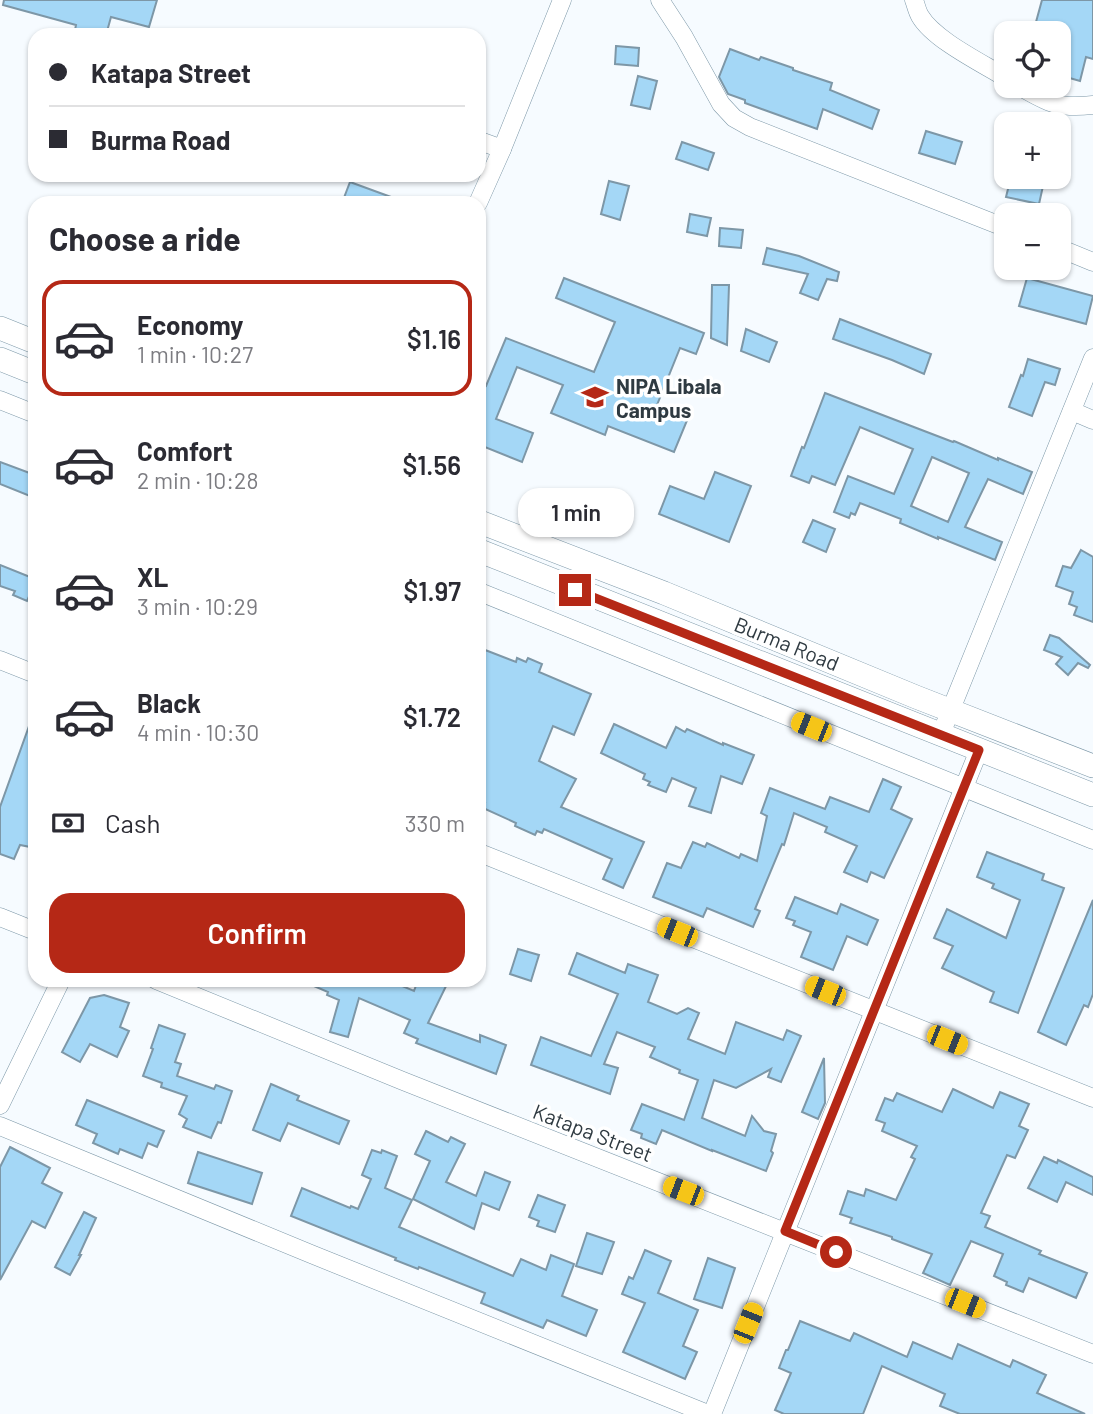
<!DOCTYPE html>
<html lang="en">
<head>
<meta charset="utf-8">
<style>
	body { margin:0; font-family:Barlow,sans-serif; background:#f2f2f3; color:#2b2b33; height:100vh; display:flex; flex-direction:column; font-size:26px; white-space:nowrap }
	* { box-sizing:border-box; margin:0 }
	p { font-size:23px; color:#7c7c81 }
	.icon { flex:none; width:38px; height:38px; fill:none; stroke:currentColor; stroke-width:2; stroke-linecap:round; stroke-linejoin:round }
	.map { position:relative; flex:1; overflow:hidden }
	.side { position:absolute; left:28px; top:196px; width:458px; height:791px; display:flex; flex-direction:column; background:#fff; border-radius:21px; box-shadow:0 2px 5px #0004 }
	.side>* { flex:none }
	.hud { position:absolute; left:28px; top:28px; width:458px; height:154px; border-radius:21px; box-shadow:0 2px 5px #0004; display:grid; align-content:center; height:154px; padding:0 21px; background:#fff }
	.fabs { position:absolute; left:994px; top:21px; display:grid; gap:14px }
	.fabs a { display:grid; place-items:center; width:77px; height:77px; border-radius:14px; background:#fff; box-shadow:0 2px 5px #0004; font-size:35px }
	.end { position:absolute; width:32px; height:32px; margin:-16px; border:9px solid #b52816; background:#fff; box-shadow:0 0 0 4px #fff }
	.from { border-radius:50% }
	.bubble { position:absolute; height:49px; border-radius:21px; background:#fff; box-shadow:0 2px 5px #0004; font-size:23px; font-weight:600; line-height:49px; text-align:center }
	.car { position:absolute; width:21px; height:42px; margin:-21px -10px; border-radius:9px; box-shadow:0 0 5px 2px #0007; background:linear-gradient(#f5c518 24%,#345 0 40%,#f5c518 0 76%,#345 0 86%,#f5c518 0) }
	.hud b { display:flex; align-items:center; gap:24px; height:66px; font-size:26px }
	.hud b+b { border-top:2px solid #e1e1e2 }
	.hud i { width:18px; height:18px; background:#2b2b33 }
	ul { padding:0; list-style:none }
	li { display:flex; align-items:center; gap:21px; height:116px; margin:0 14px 10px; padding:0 7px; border:4px solid transparent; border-radius:21px }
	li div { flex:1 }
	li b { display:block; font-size:26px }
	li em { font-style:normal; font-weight:600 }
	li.selected { border-color:#b52816 }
	li>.icon { width:63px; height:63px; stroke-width:1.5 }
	h2 { padding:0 21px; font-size:32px; line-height:84px }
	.pay { display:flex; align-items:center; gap:18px; height:77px; padding:0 21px; font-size:26px }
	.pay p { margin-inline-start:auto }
	.primary-button { display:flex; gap:14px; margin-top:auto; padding:14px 21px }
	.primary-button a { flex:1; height:80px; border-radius:21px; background:#b52816; color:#fff; font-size:28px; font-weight:600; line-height:80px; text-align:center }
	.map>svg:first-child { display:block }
</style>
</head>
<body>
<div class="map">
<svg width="1093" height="1414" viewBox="0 0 1093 1414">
	<rect width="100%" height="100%" fill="#f6fbff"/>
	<g fill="#a4d7f6" stroke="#7d97a7" stroke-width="2" fill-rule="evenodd">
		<path d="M 4,0 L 157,0 L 149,27 L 111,17 L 106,35 L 74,35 L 76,25 L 3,5 Z"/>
		<path d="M 1042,0 L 1093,0 L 1093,59 L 1086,57 L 1080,81 L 1059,75 L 1059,33 L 1033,33 Z"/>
		<path d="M 616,46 L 639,48 L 638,66 L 615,64 Z"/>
		<path d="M 730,49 L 759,60 L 761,57 L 793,68 L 793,70 L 832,83 L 830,90 L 879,110 L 872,129 L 823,109 L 817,129 L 745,103 L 745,100 L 728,94 L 719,77 Z"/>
		<path d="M 638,76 L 657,81 L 650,109 L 631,105 Z"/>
		<path d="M 926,131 L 962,142 L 955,164 L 919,153 Z"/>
		<path d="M 682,142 L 714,153 L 708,170 L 676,159 Z"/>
		<path d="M 1011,177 L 1045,177 L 1039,204 L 1006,197 Z"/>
		<path d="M 609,181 L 629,186 L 620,220 L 601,214 Z"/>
		<path d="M 350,182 L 402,201 L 402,203 L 342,203 Z"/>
		<path d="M 690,214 L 711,218 L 707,236 L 687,232 Z"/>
		<path d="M 720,228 L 743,230 L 741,248 L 719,246 Z"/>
		<path d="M 767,248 L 799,256 L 839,272 L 837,281 L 827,279 L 818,300 L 800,293 L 808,274 L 763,264 Z"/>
		<path d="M 564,278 L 704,333 L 696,354 L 680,348 L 657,405 L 688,418 L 674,452 L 608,426 L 605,435 L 551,413 L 563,385 L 517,367 L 496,419 L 533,433 L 522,462 L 485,447 L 480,459 L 480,384 L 486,386 L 506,338 L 594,372 L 615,322 L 556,298 Z"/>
		<path d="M 1027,278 L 1093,296 L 1086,324 L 1019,306 Z"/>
		<path d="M 712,285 L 729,285 L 727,345 L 711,338 Z"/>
		<path d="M 840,319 L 931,354 L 924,374 L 892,360 L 833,339 Z"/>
		<path d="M 746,329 L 777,342 L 769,362 L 741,351 Z"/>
		<path d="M 1028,359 L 1060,369 L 1055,385 L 1045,382 L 1032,416 L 1009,407 L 1021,375 L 1023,376 Z"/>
		<path d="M 825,393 L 953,442 L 954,441 L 998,460 L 998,458 L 1032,472 L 1023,494 L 988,479 L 965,527 L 1002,542 L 995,560 L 938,537 L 938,539 L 900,523 L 901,519 L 860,503 L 855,515 L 851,513 L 849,518 L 834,512 L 848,476 L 894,494 L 913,449 L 860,427 L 835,485 L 812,476 L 809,483 L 791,476 L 802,447 L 804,448 ZM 932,457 L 969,473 L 948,522 L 911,506 Z"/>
		<path d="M 0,462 L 35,475 L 35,498 L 0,484 Z"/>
		<path d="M 715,472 L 751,486 L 729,542 L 659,514 L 670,486 L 704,499 Z"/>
		<path d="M 813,520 L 835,529 L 826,552 L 803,542 Z"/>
		<path d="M 1081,550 L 1093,557 L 1093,622 L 1074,615 L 1077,607 L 1069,604 L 1073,592 L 1056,586 L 1063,566 L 1071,568 Z"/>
		<path d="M 0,565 L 35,579 L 35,583 L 27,601 L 13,595 L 15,591 L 0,586 Z"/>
		<path d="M 1050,635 L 1059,638 L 1090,665 L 1088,668 L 1078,663 L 1068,675 L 1056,664 L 1062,657 L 1044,650 Z"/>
		<path d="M 480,648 L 516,662 L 517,658 L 526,662 L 528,658 L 542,664 L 539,672 L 591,694 L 574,735 L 553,726 L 539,761 L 576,779 L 561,807 L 644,842 L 623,888 L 603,879 L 612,859 L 544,829 L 542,833 L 537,831 L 535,835 L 515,826 L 516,823 L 483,808 L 485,803 L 480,801 Z"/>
		<path d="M 33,715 L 35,715 L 35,848 L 20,845 L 14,859 L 0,854 L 0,807 Z"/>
		<path d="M 614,724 L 666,748 L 676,727 L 685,732 L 687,729 L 723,745 L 723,743 L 754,755 L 742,784 L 721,776 L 711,813 L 689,806 L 696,788 L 672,778 L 666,792 L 648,785 L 650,782 L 643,779 L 645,774 L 601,753 Z"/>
		<path d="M 883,779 L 901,787 L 891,809 L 912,819 L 884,878 L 871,872 L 867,882 L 844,872 L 857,846 L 825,832 L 827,827 L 794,813 L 784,845 L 782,844 L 755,909 L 760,911 L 753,927 L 707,908 L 703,917 L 653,897 L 667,863 L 681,868 L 693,842 L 705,847 L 707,843 L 739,858 L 741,854 L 757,861 L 767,816 L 761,813 L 770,788 L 825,809 L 830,797 L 869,812 Z"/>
		<path d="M 987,852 L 1044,874 L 1042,880 L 1064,888 L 1018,1013 L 990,1002 L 994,992 L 942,968 L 953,946 L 934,938 L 947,909 L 1006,938 L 1020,900 L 992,888 L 994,884 L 977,877 Z"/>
		<path d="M 795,897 L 837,914 L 841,904 L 878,920 L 867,945 L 847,936 L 833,970 L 801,957 L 811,932 L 793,925 L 795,921 L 786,918 Z"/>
		<path d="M 1093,900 L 1093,994 L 1088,1007 L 1084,1005 L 1066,1045 L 1038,1032 Z"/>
		<path d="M 518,949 L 539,955 L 531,981 L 510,974 Z"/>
		<path d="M 577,953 L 625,973 L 628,964 L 658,975 L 648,1002 L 677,1014 L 688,1008 L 699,1013 L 688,1039 L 725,1054 L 736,1022 L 783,1040 L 787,1030 L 801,1036 L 781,1082 L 768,1077 L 771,1069 L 736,1088 L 714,1080 L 702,1118 L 745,1136 L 752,1116 L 764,1131 L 776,1134 L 771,1151 L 773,1153 L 766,1171 L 712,1150 L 712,1151 L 662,1130 L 656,1144 L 641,1138 L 642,1134 L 631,1130 L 642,1104 L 684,1120 L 698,1080 L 679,1073 L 680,1070 L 650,1057 L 655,1047 L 617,1032 L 604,1064 L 618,1068 L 610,1094 L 531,1065 L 541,1037 L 591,1056 L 618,994 L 569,974 Z"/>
		<path d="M 300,980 L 388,980 L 414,991 L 418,980 L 449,980 L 428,1023 L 480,1042 L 480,1035 L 506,1045 L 496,1074 L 416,1043 L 418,1039 L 404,1033 L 410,1020 L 359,998 L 348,1037 L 330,1032 L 339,1000 L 327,995 L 328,992 Z"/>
		<path d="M 104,995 L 129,1003 L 120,1027 L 129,1031 L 117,1057 L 90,1044 L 80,1062 L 62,1052 L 90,998 Z"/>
		<path d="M 159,1025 L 185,1034 L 175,1062 L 181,1064 L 177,1076 L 214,1089 L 216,1085 L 232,1091 L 221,1123 L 218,1122 L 211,1138 L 183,1127 L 187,1119 L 179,1114 L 187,1096 L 161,1087 L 162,1083 L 143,1076 L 153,1049 L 151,1048 Z"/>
		<path d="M 824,1058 L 825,1103 L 818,1119 L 802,1112 Z"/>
		<path d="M 271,1084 L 299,1096 L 297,1100 L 349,1121 L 339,1144 L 288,1123 L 280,1141 L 253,1130 Z"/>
		<path d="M 953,1089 L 993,1108 L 1000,1092 L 1029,1104 L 1019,1126 L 1028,1130 L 1015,1158 L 1007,1155 L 981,1213 L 990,1216 L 985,1227 L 1041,1251 L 1039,1254 L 1087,1273 L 1076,1298 L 1029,1278 L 1023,1292 L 1006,1285 L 1007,1282 L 994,1276 L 1003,1254 L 971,1241 L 950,1285 L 923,1273 L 932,1254 L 892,1239 L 892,1237 L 850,1223 L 852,1218 L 840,1214 L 848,1191 L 864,1196 L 866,1189 L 896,1200 L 915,1159 L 911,1157 L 917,1146 L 882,1131 L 885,1123 L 876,1120 L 885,1098 L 893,1101 L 897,1093 L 942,1112 Z"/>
		<path d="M 87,1100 L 164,1131 L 157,1147 L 148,1143 L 142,1158 L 120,1149 L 118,1154 L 93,1143 L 97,1134 L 76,1125 Z"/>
		<path d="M 426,1131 L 448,1142 L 451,1137 L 465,1144 L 446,1182 L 476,1196 L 485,1172 L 510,1182 L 499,1210 L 482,1203 L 474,1229 L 413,1199 L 430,1161 L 415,1154 Z"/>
		<path d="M 10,1147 L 50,1168 L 42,1183 L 62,1193 L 45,1228 L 32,1221 L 0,1280 L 0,1167 Z"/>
		<path d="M 372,1150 L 381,1153 L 382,1150 L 397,1156 L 385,1188 L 412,1200 L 399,1227 L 513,1276 L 521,1259 L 546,1270 L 551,1255 L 574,1264 L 562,1296 L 597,1310 L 586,1336 L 547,1320 L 543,1328 L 481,1303 L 485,1293 L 419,1267 L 418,1269 L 395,1260 L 396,1258 L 291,1216 L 302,1188 L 350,1208 L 351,1206 L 358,1209 L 371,1179 L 362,1175 Z"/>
		<path d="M 198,1152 L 262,1173 L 252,1204 L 188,1183 Z"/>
		<path d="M 1044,1157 L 1057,1163 L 1058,1160 L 1093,1177 L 1093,1195 L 1066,1182 L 1057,1202 L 1028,1188 Z"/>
		<path d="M 538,1195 L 565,1205 L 555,1232 L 537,1226 L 539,1221 L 529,1217 Z"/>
		<path d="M 84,1212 L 96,1218 L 79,1255 L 81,1255 L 70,1275 L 55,1267 Z"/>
		<path d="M 587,1233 L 614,1242 L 602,1274 L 576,1266 Z"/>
		<path d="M 645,1250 L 671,1261 L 658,1293 L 698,1310 L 683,1346 L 697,1352 L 685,1379 L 623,1352 L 645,1303 L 622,1294 L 629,1277 L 633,1279 Z"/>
		<path d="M 708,1258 L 735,1268 L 722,1308 L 694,1299 Z"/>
		<path d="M 800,1321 L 850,1341 L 854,1333 L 907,1357 L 913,1342 L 952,1359 L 958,1344 L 1010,1367 L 1013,1360 L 1046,1375 L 1037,1393 L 1085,1414 L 960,1414 L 940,1406 L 945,1394 L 882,1366 L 863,1414 L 784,1414 L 775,1410 L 791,1373 L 779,1368 L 786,1350 L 788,1350 Z"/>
	</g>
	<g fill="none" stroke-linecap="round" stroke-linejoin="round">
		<g stroke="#7d98a8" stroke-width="19">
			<g id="street">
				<path d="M 660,0 L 684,37 L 721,104 L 734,118 L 750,127 L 1006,228"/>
				<path d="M 914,0 C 916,5 917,11 920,16 C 934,40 982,63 1006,78"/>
				<path d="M 1019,86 C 1048,103 1059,109 1093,105"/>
				<path d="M 480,141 L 502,149"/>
				<path d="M 478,203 L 502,149 L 562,0"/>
				<path d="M 1059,248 L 1093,262"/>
				<path d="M 0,400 L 35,414"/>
				<path d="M 1072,411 L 1093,420"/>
				<path d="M 480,592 L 1093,840"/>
				<path d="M 0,660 L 35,674"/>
				<path d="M 941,734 L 1093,358"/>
				<path d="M 480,853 L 1093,1098"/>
				<path d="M 0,917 L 35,931"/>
				<path d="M 156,980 L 403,1081 L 1093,1354"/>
				<path d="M 0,1105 L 61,980"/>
				<path d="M 0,1126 L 311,1254 L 708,1414"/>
				<path d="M 712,1414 L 979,750"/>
			</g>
		</g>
		<g stroke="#7d98a8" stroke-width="24">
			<g id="secondary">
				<path d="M 0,328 L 35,342"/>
				<path d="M 0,359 L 35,373"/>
				<path d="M 480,522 L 664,593 L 916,697 L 1093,766"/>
				<path d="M 480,551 L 1093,795"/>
			</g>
		</g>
		<use href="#street" stroke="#fff" stroke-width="18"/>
		<use href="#secondary" stroke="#fff" stroke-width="23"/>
	</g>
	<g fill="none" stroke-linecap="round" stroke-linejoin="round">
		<path stroke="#b52816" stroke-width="9" d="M 575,590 L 979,750 L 785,1231 L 836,1252"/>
	</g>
	<defs>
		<g id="university-bare" transform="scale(2.1)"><path d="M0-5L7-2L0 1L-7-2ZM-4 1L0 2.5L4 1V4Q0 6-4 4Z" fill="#b52816" stroke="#fff" stroke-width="2.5" paint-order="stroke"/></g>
	</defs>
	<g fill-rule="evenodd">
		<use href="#university-bare" x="595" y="397"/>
	</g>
	<g text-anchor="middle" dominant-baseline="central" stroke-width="7" stroke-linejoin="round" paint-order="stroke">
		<g font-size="21" font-weight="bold" fill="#2f3a41" stroke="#fff" text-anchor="start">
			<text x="616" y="385">NIPA Libala<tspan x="616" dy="24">Campus</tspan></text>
		</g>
		<g font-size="21" fill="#2f3a41" stroke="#fff">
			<text transform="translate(787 643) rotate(22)">Burma Road</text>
			<text transform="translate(593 1132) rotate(21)">Katapa Street</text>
		</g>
	</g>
</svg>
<div class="fabs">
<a><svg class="icon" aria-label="locate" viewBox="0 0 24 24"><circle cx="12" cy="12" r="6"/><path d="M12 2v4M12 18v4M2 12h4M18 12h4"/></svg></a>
<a>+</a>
<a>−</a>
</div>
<i class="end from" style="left:836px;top:1252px"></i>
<i class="end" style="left:575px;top:590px"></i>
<div class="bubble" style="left:518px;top:488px;width:116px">1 min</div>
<i class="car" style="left:811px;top:727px;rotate:292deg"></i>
<i class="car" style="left:677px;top:932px;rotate:292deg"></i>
<i class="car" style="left:825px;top:991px;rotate:292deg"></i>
<i class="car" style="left:947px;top:1040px;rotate:112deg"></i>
<i class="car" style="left:683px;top:1191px;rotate:291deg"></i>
<i class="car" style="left:965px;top:1303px;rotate:112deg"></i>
<i class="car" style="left:748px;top:1323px;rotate:22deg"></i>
<div class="hud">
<b><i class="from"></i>Katapa Street</b>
<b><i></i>Burma Road</b>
</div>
<section class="side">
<h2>Choose a ride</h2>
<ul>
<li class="selected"><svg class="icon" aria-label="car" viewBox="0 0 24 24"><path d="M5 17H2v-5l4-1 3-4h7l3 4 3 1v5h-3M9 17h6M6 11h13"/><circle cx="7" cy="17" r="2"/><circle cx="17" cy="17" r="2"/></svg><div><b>Economy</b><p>1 min · 10:27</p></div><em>$1.16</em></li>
<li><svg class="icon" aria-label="car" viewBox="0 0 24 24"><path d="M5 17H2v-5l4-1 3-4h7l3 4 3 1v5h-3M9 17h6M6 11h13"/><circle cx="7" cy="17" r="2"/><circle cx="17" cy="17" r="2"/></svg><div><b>Comfort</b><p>2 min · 10:28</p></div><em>$1.56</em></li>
<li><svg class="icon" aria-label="car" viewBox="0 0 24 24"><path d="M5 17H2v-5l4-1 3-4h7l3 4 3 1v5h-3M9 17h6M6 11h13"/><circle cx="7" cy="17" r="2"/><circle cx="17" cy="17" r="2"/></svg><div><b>XL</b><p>3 min · 10:29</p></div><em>$1.97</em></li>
<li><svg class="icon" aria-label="car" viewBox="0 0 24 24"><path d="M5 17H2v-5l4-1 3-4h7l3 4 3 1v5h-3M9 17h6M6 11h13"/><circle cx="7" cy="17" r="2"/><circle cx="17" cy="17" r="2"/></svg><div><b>Black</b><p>4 min · 10:30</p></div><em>$1.72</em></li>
</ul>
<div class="pay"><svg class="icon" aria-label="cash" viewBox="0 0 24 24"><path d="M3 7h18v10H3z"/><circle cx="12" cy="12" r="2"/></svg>Cash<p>330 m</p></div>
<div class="primary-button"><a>Confirm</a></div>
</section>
</div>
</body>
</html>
